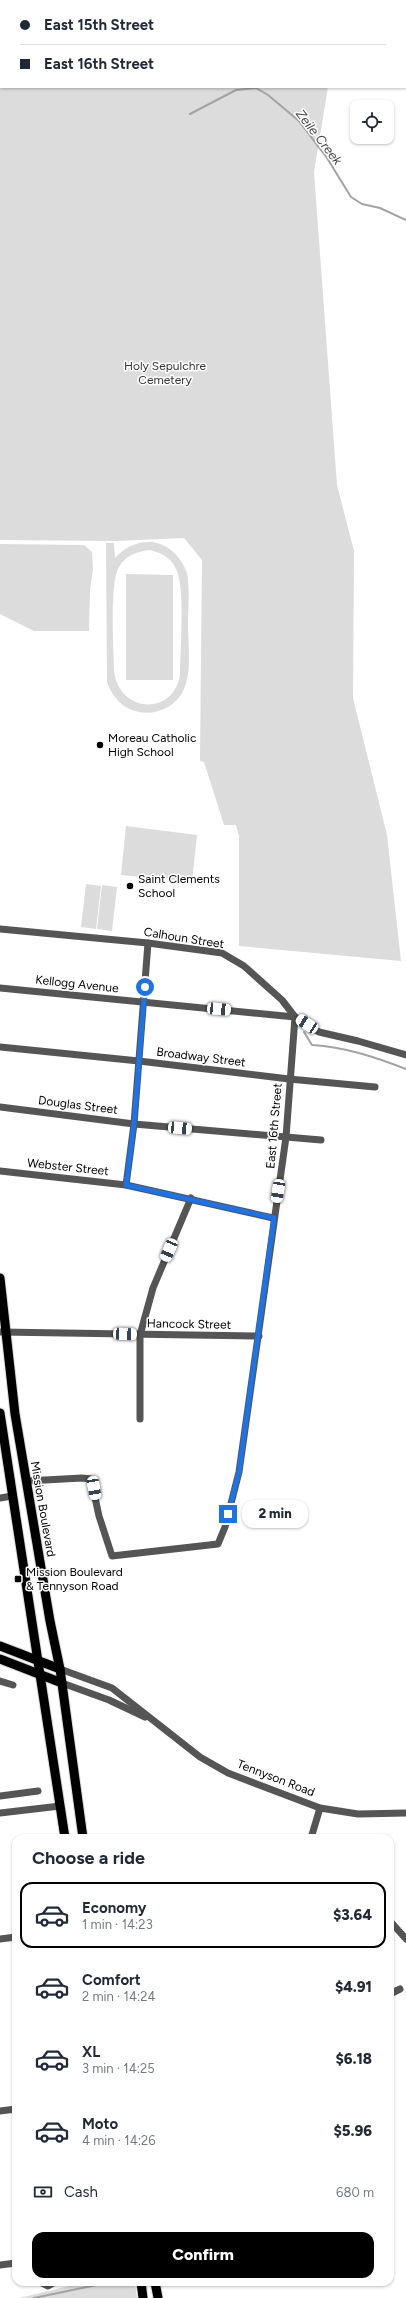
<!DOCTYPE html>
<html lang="en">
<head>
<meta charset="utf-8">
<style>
	body { margin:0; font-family:Figtree,sans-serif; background:#f6f6f7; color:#1f2937; height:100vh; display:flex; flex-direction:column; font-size:15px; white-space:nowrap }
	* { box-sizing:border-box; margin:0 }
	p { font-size:13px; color:#747a83 }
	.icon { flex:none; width:22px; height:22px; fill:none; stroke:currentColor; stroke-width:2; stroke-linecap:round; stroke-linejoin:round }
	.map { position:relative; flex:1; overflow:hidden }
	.side { position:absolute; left:12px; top:1834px; width:382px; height:452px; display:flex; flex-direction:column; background:#fff; border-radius:12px; box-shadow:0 1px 3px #0004 }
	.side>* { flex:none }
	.guide { position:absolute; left:0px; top:0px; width:406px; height:88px; box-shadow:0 1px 3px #0004; display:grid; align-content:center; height:88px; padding:0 20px; background:#fff }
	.fabs { position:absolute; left:350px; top:100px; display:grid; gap:8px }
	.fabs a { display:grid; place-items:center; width:44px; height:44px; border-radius:8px; background:#fff; box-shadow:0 1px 3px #0004; font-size:20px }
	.end { position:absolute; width:18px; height:18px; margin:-9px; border:5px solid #1a73e8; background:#fff; box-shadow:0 0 0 2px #fff }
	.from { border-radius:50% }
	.bubble { position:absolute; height:28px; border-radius:12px; background:#fff; box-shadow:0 1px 3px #0004; font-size:13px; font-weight:800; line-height:28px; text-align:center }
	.car { position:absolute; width:12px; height:24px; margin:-12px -6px; border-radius:5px; box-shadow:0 0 3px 1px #0007; background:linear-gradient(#fff 24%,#345 0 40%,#fff 0 76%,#345 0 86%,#fff 0) }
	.guide b { display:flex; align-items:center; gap:14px; height:38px; font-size:15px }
	.guide b+b { border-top:1px solid #e0e1e3 }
	.guide i { width:10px; height:10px; background:#1f2937 }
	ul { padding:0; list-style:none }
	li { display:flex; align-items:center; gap:12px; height:66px; margin:0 8px 6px; padding:0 12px; border:2px solid transparent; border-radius:12px }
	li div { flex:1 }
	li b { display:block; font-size:15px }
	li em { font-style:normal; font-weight:800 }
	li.on { border-color:#000 }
	li>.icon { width:36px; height:36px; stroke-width:1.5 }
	h2 { padding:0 20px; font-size:18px; line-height:48px }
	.pay { display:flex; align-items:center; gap:10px; height:44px; padding:0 20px; font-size:15px }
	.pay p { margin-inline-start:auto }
	.button { display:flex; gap:8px; margin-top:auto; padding:8px 20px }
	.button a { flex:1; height:46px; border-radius:12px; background:#000; color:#fff; font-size:16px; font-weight:800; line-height:46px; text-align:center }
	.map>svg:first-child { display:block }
</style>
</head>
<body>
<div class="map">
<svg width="406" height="2298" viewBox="0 0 406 2298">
	<rect width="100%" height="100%" fill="#fff"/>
	<g fill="#dcdcdc" fill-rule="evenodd">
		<path d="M 0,0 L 346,0 L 1,1 L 1,87 L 328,87 L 314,172 L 337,485 L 354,551 L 353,698 L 387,835 L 401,961 L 239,946 L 239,836 L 236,825 L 224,825 L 204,762 L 200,761 L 202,560 L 184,538 L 116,541 L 0,540 Z"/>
		<path d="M 152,542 C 170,545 181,557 187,573 C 190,590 188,609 188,625 C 188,653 196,691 168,707 C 159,712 149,714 139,712 C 123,709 112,697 107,682 L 106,543 L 114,543 L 115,558 C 125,547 137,541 152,542 ZM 150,550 C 161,553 170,557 175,567 C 186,584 180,650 180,674 C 175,716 119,714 114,671 C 114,649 109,583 119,567 C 126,555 138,551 150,550 Z"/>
		<path d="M 0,544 L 84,545 L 92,552 L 93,569 L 90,590 L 89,631 L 34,631 L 0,614 Z"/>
		<path d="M 126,574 L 173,575 L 173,680 L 126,680 Z"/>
		<path d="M 126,826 L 197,835 L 192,882 L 121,875 Z"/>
		<path d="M 86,884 L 101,886 L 96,929 L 81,927 Z"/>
		<path d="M 102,885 L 117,887 L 112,931 L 97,929 Z"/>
		<path d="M 86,2282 L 135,2282 L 137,2298 L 19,2298 Z"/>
	</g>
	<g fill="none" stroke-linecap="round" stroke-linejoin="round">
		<g stroke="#a3a3a3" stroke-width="2">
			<path d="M 190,114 L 236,90 L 256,88 L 268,95 L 299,121 L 327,158 L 351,197 L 362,204 L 380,208 L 406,220"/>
			<path d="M 304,1032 L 312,1045 C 345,1047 375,1057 406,1069"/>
			<path d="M 34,2298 L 111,2282"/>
		</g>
		<g stroke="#dbdbdb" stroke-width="11">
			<g id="major">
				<path d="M 0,1278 L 15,1414 L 50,1621 L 60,1669 L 83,1838"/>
				<path d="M 0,1413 L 65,1838"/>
				<path d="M 0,1646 L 60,1669"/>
				<path d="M 0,1659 L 62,1683"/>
				<path d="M 141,2282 L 143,2298"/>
				<path d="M 155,2282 L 158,2298"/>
			</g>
		</g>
		<g stroke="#555" stroke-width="7">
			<path d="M 0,929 L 148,943 L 222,953 L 244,966 L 282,1000 L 295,1017 L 319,1032 L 358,1041 L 406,1055"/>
			<path d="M 0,988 L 295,1017 L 286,1137 L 239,1472 L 225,1527 L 218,1544 L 112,1556 L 99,1516 L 91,1479 L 82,1478 L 26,1481"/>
			<path d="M 0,1047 L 139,1061 L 289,1079 L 375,1087"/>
			<path d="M 0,1107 L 134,1124 L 321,1140"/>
			<path d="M 0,1171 L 126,1185 L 273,1218"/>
			<path d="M 126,1185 L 134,1124 L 148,943"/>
			<path d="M 0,1332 L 259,1336"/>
			<path d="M 140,1419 L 140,1335 L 153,1288 L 191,1198"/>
			<path d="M 0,1498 L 12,1496"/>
			<path d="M 60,1669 L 112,1688 L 200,1757 L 228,1773 L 320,1808 L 358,1814 L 406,1813"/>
			<path d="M 0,1681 L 13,1685"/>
			<path d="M 62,1683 L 109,1700 L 145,1717"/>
			<path d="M 0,1796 L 38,1791"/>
			<path d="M 0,1813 L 60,1806"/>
			<path d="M 311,1838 L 320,1808"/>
			<path d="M 390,1921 L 406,1939"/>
			<path d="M 0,1939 L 16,1937"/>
			<path d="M 390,1994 L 400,1989"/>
			<path d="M 0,2111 L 16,2109"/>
			<path d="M 0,2265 L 16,2263"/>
			<path d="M 40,2282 L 48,2286 L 55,2282"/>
		</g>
		<use href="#major" stroke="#000" stroke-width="9"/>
	</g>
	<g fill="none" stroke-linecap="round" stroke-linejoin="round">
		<path stroke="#1a73e8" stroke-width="5" d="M 145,987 L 134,1124 L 126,1185 L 274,1218 L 239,1472 L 228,1514"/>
	</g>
	<g fill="#000" stroke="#fff" stroke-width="1.5">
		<circle cx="100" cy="745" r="4"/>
		<circle cx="130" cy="886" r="4"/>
		<rect x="14" y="1575" width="8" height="8" rx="2"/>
	</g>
	<g text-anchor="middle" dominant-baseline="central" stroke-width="3" stroke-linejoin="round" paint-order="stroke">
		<g font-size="12" fill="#333" stroke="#fff">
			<text x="165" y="366">Holy Sepulchre<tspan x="165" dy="14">Cemetery</tspan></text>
		</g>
		<g font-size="12" fill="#000" stroke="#fff" text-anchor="start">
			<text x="108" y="738">Moreau Catholic<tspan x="108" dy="14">High School</tspan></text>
			<text x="138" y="879">Saint Clements<tspan x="138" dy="14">School</tspan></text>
			<text x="26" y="1572">Mission Boulevard<tspan x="26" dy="14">&amp; Tennyson Road</tspan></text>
		</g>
		<g font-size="12" fill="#000" stroke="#fff">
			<text transform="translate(184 938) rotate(9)">Calhoun Street</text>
			<text transform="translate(77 984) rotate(6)">Kellogg Avenue</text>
			<text transform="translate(201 1057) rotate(7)">Broadway Street</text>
			<text transform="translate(78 1105) rotate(7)">Douglas Street</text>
			<text transform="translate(274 1126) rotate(-85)">East 16th Street</text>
			<text transform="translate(68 1167) rotate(6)">Webster Street</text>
			<text transform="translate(189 1324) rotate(1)">Hancock Street</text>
			<text transform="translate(43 1509) rotate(80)">Mission Boulevard</text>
			<text transform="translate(276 1778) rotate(21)">Tennyson Road</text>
		</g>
		<g font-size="13" font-style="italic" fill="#444" stroke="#fff">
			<text transform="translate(319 137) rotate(52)">Zeile Creek</text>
		</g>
	</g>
</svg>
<div class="fabs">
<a><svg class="icon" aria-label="locate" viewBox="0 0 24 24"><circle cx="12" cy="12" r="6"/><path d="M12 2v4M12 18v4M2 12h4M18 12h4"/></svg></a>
</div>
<i class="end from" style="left:145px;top:987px"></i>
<i class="end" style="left:228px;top:1514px"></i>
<div class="bubble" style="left:242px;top:1500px;width:66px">2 min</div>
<i class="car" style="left:219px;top:1009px;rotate:95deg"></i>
<i class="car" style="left:307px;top:1024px;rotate:303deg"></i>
<i class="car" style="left:180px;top:1128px;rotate:95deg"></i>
<i class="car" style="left:278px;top:1191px;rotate:189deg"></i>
<i class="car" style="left:169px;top:1250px;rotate:203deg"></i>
<i class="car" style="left:125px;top:1334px;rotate:92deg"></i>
<i class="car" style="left:94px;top:1488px;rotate:170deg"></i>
<div class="guide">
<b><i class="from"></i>East 15th Street</b>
<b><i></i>East 16th Street</b>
</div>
<section class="side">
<h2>Choose a ride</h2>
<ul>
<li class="on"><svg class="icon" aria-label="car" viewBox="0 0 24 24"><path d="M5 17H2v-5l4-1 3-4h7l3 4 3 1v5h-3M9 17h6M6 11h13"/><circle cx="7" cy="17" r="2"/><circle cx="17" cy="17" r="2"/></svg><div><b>Economy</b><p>1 min · 14:23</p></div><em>$3.64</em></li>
<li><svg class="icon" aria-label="car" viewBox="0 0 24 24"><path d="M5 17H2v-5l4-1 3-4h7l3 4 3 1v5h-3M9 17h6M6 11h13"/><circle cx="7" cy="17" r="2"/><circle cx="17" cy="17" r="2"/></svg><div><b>Comfort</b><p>2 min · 14:24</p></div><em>$4.91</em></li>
<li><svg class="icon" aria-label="car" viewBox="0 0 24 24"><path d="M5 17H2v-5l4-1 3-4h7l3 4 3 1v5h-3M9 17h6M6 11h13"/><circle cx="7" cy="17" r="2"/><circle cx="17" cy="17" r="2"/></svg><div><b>XL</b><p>3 min · 14:25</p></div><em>$6.18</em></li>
<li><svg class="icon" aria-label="car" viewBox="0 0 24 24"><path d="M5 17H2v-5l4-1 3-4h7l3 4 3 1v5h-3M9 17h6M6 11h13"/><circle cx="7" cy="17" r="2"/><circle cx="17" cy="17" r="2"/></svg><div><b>Moto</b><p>4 min · 14:26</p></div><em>$5.96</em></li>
</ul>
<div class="pay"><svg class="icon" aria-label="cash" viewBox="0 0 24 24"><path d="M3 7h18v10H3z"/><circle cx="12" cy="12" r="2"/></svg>Cash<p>680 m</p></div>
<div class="button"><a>Confirm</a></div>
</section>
</div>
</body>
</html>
